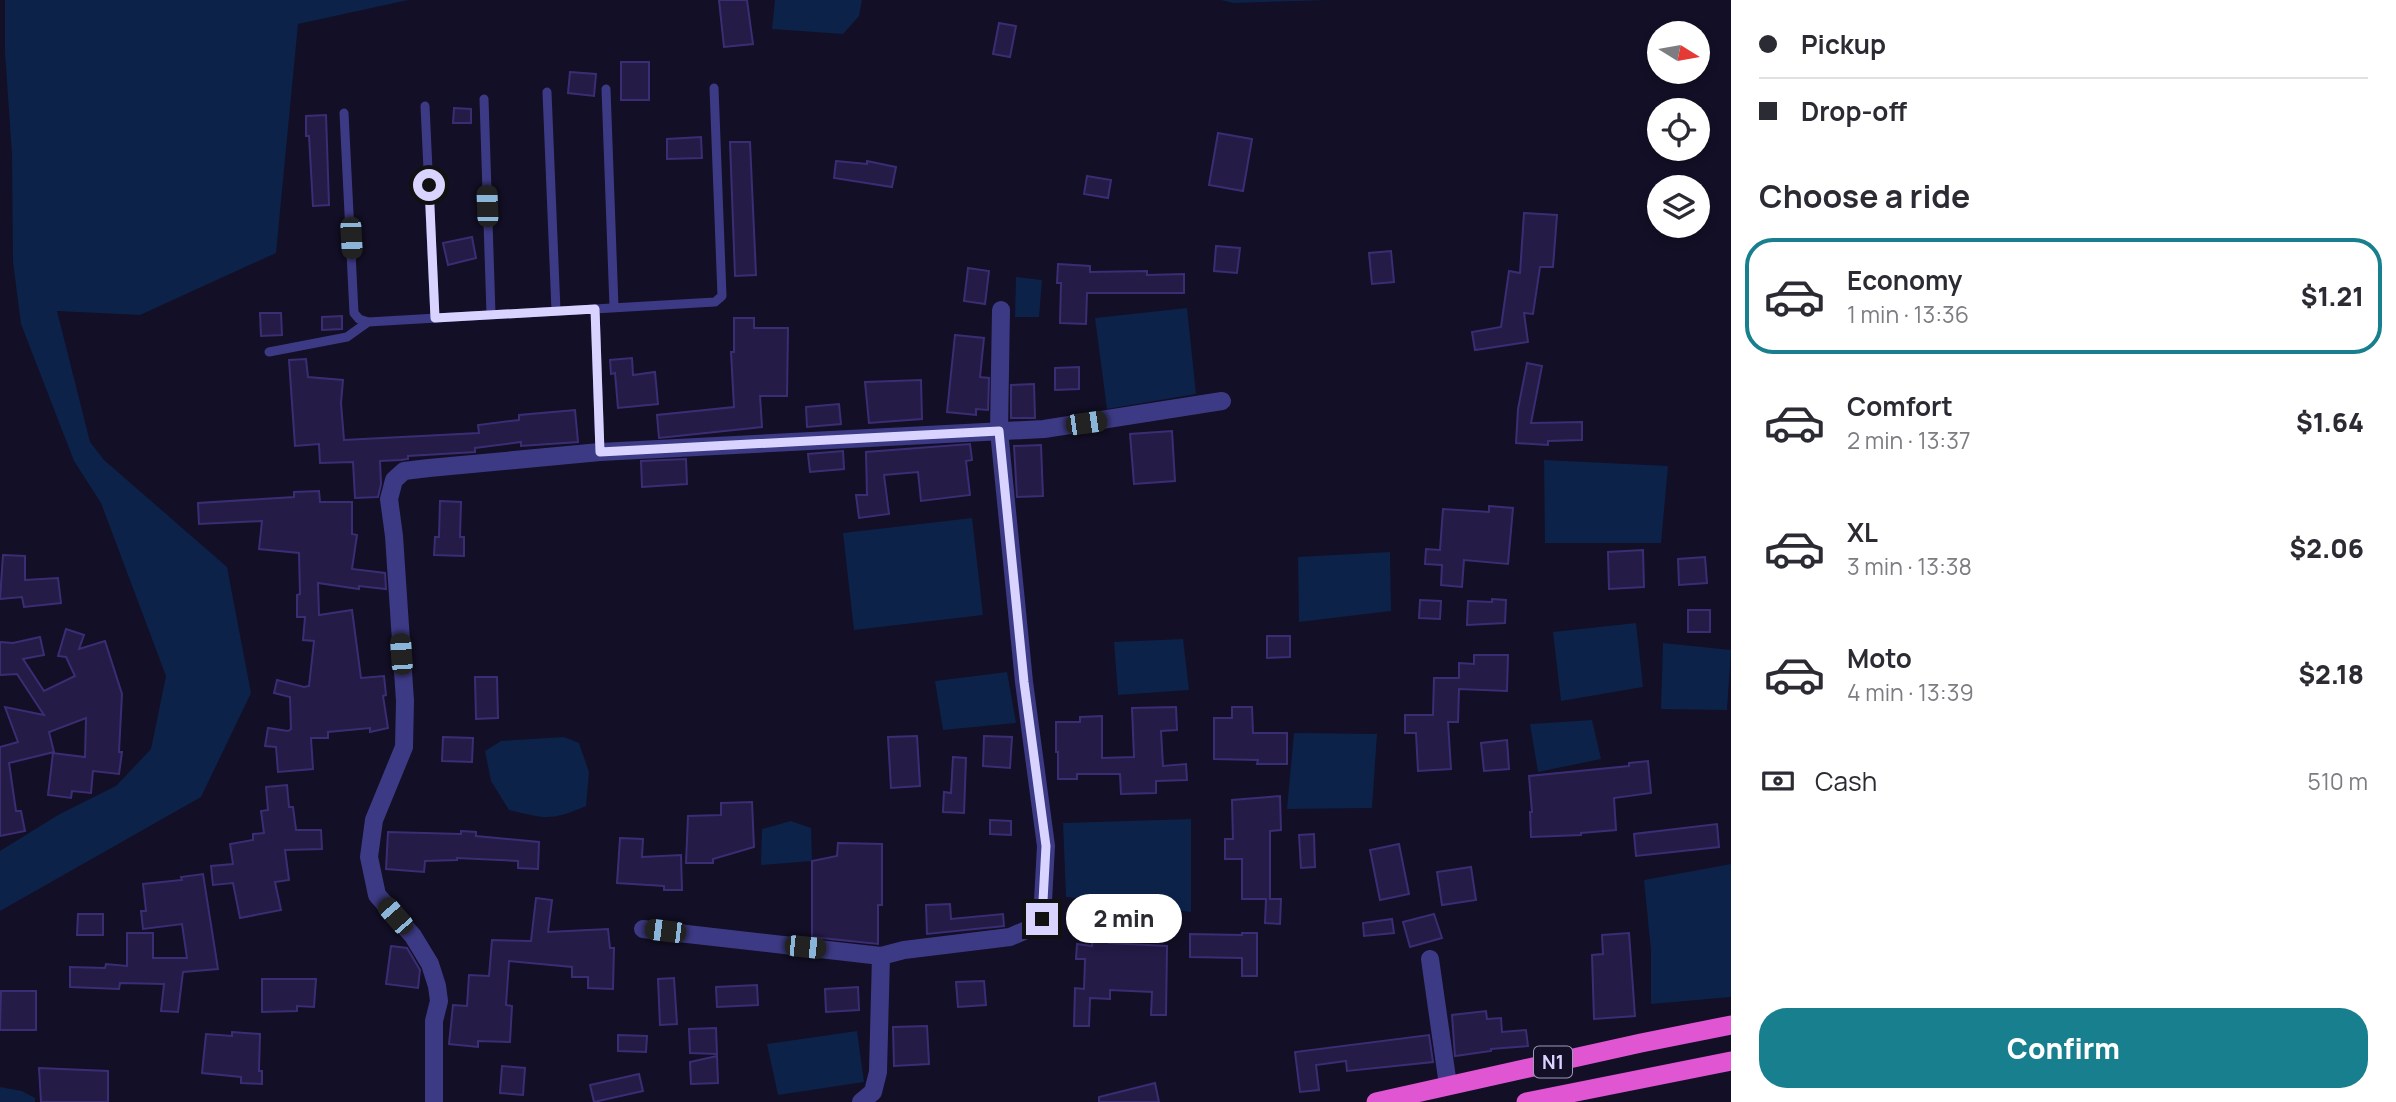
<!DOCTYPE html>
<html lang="en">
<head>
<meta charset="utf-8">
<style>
	body { margin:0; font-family:Manrope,sans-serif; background:#f7f7f7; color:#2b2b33; height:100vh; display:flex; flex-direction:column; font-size:26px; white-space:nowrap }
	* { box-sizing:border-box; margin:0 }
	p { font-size:23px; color:#7c7c81 }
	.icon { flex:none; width:38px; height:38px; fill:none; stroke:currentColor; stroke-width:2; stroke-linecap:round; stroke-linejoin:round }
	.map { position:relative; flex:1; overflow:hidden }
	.sheet { display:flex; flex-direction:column; background:#fff; width:665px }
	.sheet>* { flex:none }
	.top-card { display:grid; align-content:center; height:154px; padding:0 28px; background:#fff }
	.needle { width:46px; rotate:101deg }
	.fabs { position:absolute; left:1647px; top:21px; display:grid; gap:14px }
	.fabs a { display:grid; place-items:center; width:63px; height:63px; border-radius:50%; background:#fff; box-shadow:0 4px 10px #0003; font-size:35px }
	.end { position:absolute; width:32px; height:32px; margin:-16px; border:9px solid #d9d4ff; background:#111; box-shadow:0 0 0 4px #111 }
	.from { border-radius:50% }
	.bubble { position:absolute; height:49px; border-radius:24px; background:#fff; box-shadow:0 4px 10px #0003; font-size:23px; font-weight:800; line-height:49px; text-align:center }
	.car { position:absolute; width:21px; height:42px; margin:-21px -10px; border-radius:9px; box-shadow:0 0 5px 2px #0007; background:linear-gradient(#222 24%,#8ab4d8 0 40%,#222 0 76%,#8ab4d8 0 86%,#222 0) }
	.top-card b { display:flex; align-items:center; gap:24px; height:66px; font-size:26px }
	.top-card b+b { border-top:2px solid #e1e1e2 }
	.top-card i { width:18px; height:18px; background:#2b2b33 }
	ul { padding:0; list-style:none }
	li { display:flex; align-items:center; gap:21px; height:116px; margin:0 14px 10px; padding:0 14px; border:4px solid transparent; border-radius:28px }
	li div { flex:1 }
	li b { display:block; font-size:26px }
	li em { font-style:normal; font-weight:800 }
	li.selected { border-color:#187f8f }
	li>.icon { width:63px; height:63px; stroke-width:1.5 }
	h2 { padding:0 28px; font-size:32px; line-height:84px }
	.pay { display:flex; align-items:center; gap:18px; height:77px; padding:0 28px; font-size:26px }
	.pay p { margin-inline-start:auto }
	.cta { display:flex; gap:14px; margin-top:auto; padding:14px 28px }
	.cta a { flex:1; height:80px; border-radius:28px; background:#187f8f; color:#fff; font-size:28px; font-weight:800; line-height:80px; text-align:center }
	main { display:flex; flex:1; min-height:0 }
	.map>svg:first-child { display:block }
</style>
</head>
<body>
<main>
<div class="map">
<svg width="1731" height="1102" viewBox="0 0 1731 1102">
	<rect width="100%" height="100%" fill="#130f26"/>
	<g fill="#0c2248">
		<path d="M 5,0 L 408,0 L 298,24 L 276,253 L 140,315 L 57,311 L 90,442 L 104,460 L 227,567 L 251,693 L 201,797 L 0,911 L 0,851 L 58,815 L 116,786 L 151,749 L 166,676 L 101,503 L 74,461 L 21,324 L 13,262 L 12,155 L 5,52 Z"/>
		<path d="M 775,0 L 862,0 L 859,16 L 843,34 L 772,29 Z"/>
		<path d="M 1221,0 L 1330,0 L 1233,3 Z"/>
		<path d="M 1016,277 L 1042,280 L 1039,317 L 1015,317 Z"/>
		<path d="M 1187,308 L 1196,394 L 1107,409 L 1095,318 Z"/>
		<path d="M 1544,460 L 1668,466 L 1661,543 L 1545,543 Z"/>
		<path d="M 972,518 L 983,615 L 854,630 L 843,533 Z"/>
		<path d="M 1390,552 L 1391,611 L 1299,622 L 1298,557 Z"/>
		<path d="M 1636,623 L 1643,687 L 1561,701 L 1553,632 Z"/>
		<path d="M 1183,639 L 1189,690 L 1118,695 L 1114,642 Z"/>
		<path d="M 1663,643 L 1731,650 L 1727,710 L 1661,709 Z"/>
		<path d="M 1007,672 L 1016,723 L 943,730 L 935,681 Z"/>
		<path d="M 1592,720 L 1601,759 L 1538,772 L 1530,724 Z"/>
		<path d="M 1294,733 L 1377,734 L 1372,808 L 1287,809 Z"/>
		<path d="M 564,737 L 579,743 L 589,772 L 586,806 C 551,821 546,819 509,810 L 491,781 L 485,751 L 501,741 Z"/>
		<path d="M 1191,819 L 1191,912 L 1066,897 L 1063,823 Z"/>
		<path d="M 791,821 L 811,828 L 812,861 L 761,865 L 762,829 Z"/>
		<path d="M 1731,864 L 1731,997 L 1651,1004 L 1651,951 L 1644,880 Z"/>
		<path d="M 857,1031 L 864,1082 L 778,1095 L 767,1044 Z"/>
		<path d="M 0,1087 L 22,1091 L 35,1098 L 35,1102 L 0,1102 Z"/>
	</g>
	<g fill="#241b47" stroke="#3b2d73" stroke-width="2">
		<path d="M 719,0 L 747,0 L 753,44 L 724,47 Z"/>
		<path d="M 999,23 L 1016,26 L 1010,57 L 993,54 Z"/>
		<rect x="621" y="62" width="28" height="38"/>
		<path d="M 570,72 L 596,74 L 594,96 L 568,93 Z"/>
		<path d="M 454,108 L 471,109 L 471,123 L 453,123 Z"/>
		<path d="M 326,115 L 329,205 L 313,206 L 309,136 L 306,136 L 306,116 Z"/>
		<path d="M 1218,133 L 1252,139 L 1243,191 L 1209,185 Z"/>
		<path d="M 701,137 L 702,158 L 667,159 L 667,139 Z"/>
		<path d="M 730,142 L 750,142 L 756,275 L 735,276 Z"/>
		<path d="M 836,161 L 867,164 L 867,161 L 896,167 L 892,187 L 834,178 Z"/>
		<path d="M 1087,176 L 1111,180 L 1108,198 L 1084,194 Z"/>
		<path d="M 1524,213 L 1557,215 L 1553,267 L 1540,267 L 1533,314 L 1524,313 L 1528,342 L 1475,350 L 1472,332 L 1501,327 L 1509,271 L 1520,273 Z"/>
		<path d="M 472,237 L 476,258 L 448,265 L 443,243 Z"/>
		<path d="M 1216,246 L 1240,248 L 1237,273 L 1214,271 Z"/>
		<path d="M 1391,251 L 1394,282 L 1372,284 L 1369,253 Z"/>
		<path d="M 1058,264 L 1090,266 L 1090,272 L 1147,271 L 1147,275 L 1184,274 L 1184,293 L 1087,293 L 1086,324 L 1060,323 L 1061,283 L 1057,283 Z"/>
		<path d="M 968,268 L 989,271 L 985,304 L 964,301 Z"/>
		<path d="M 260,313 L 281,313 L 282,335 L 261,336 Z"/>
		<path d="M 342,316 L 342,329 L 322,330 L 322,317 Z"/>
		<path d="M 734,318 L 754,318 L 754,328 L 788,328 L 787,396 L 760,396 L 762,427 L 659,438 L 657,415 L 734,407 L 731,352 L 734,352 Z"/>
		<path d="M 955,335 L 984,338 L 980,377 L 989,378 L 988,410 L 976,409 L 976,415 L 947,412 Z"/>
		<path d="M 632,358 L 633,375 L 655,372 L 658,404 L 618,408 L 615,373 L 611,374 L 610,360 Z"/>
		<path d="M 306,359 L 308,377 L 343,380 L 341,403 L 344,440 L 479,433 L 478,425 L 519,420 L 519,415 L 575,410 L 578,442 L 521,446 L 521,442 L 475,448 L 475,452 L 408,456 L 408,459 L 401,460 L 380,461 L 381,484 L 378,497 L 355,498 L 353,462 L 320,463 L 319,444 L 295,446 L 289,360 Z"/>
		<path d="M 1527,363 L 1542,366 L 1531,423 L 1582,422 L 1582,440 L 1548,441 L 1548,445 L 1516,443 L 1518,409 Z"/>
		<path d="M 1079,367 L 1079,389 L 1055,390 L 1055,368 Z"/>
		<path d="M 921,380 L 922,419 L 869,423 L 865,382 Z"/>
		<path d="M 1034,384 L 1035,418 L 1011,418 L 1011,385 Z"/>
		<path d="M 839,404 L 841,424 L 807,427 L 806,407 Z"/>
		<path d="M 1172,431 L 1175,481 L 1134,484 L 1130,434 Z"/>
		<path d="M 970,444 L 972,460 L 966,461 L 970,495 L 921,501 L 918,472 L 884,475 L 889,514 L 859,518 L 856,495 L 867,495 L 866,452 Z"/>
		<path d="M 1041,445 L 1043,496 L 1017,497 L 1014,446 Z"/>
		<path d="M 843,451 L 844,469 L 810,472 L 808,454 Z"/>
		<path d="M 686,459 L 687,484 L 642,487 L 641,461 Z"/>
		<path d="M 319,491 L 320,502 L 352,502 L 352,534 L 357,535 L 352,569 L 385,573 L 386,589 L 359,586 L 359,589 L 318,583 L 319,615 L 352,610 L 361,678 L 384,676 L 386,695 L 383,696 L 388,728 L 370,732 L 370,728 L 328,732 L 328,738 L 311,738 L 313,769 L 278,772 L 276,747 L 265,746 L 268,728 L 288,731 L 291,729 L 290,697 L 274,693 L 277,680 L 304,687 L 309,686 L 314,641 L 303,640 L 305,617 L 297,617 L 297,595 L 300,594 L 299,553 L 259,549 L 262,521 L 199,524 L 198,503 L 294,497 L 294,492 Z"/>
		<path d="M 440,501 L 461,502 L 460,537 L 464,537 L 464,556 L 434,555 L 435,537 L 439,537 Z"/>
		<path d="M 1489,506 L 1513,508 L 1508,564 L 1464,560 L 1462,587 L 1441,585 L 1442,565 L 1425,564 L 1426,549 L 1440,550 L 1443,509 L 1489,512 Z"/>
		<path d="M 1643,550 L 1644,587 L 1609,589 L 1608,552 Z"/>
		<path d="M 3,555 L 25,556 L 25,580 L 58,578 L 61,603 L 24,607 L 22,597 L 0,599 Z"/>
		<path d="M 1705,557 L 1707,583 L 1679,585 L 1678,559 Z"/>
		<path d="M 1492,599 L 1506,600 L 1505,623 L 1467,625 L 1468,601 L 1492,602 Z"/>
		<path d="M 1420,600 L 1441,601 L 1440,619 L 1419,618 Z"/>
		<rect x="1688" y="610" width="22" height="22"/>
		<path d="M 66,629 L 84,635 L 79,649 L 105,641 L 122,694 L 119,752 L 122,752 L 119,774 L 93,771 L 91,793 L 72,791 L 71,798 L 48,795 L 53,753 L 85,757 L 86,718 L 49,732 L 54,752 L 9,763 L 16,811 L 21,811 L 25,831 L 0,836 L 0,747 L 18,742 L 5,707 L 44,715 L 17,674 L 0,675 L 0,642 L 13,643 L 40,637 L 44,655 L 23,659 L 44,691 L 75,676 L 66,657 L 58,656 Z"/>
		<path d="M 1267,636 L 1290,636 L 1290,657 L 1267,658 Z"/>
		<path d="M 1474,655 L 1508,655 L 1507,691 L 1459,689 L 1458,722 L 1448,722 L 1451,769 L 1418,771 L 1416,733 L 1405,733 L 1405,715 L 1433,715 L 1434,678 L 1459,678 L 1459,663 L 1474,664 Z"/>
		<path d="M 475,677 L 497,677 L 498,718 L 476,719 Z"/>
		<path d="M 1176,707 L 1177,730 L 1161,731 L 1163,766 L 1186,764 L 1187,780 L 1156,781 L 1156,793 L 1121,794 L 1120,774 L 1077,774 L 1077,779 L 1058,779 L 1058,752 L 1056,752 L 1056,722 L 1080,722 L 1080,717 L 1102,716 L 1102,758 L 1134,757 L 1132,708 Z"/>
		<path d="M 1232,707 L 1252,707 L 1253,733 L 1287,733 L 1287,764 L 1257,764 L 1258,760 L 1214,759 L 1214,718 L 1232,718 Z"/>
		<path d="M 917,736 L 920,786 L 891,788 L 888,737 Z"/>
		<path d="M 984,736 L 1012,737 L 1010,768 L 983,766 Z"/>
		<path d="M 443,737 L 473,738 L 472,762 L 442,761 Z"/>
		<path d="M 1507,740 L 1509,769 L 1484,771 L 1481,743 Z"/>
		<path d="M 953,757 L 966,758 L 964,813 L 943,812 L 944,792 L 951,793 Z"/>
		<path d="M 1648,761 L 1651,793 L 1614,798 L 1616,830 L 1581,833 L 1581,835 L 1531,837 L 1530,812 L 1532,812 L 1529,776 L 1629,766 L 1629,763 Z"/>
		<path d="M 287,785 L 289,807 L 293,807 L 296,830 L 321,830 L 322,849 L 285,850 L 289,880 L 275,882 L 281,910 L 240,918 L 233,883 L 213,885 L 211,866 L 233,864 L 230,844 L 253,840 L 253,834 L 264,833 L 261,811 L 268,810 L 266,787 Z"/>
		<path d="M 1280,796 L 1281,830 L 1270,831 L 1270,899 L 1281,899 L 1280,924 L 1265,923 L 1266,899 L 1242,899 L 1242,859 L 1225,859 L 1225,839 L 1233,839 L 1232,800 Z"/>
		<path d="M 752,802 L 754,847 L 713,859 L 713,863 L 686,863 L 688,816 L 721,815 L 721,803 Z"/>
		<path d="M 990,820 L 1011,821 L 1011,835 L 990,834 Z"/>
		<path d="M 1717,824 L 1719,847 L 1636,856 L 1634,834 Z"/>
		<path d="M 461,831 L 476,832 L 476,836 L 539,842 L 538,869 L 518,868 L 518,861 L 457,858 L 457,860 L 425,861 L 424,872 L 386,869 L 388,832 L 461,834 Z"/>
		<path d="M 1314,834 L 1315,867 L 1301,868 L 1299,835 Z"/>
		<path d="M 620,838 L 643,839 L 642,857 L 681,855 L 682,890 L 664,890 L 664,886 L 617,883 Z"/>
		<path d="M 838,843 L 882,844 L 882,905 L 878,905 L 878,944 L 812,937 L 812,861 L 837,856 Z"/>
		<path d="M 1399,844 L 1409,894 L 1380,900 L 1370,850 Z"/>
		<path d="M 1471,867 L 1476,900 L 1442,905 L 1437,872 Z"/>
		<path d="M 203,874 L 218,969 L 183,972 L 178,1012 L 161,1011 L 164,984 L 120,983 L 119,989 L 70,987 L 70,967 L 105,968 L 106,964 L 127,966 L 127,933 L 153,933 L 153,958 L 187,958 L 182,924 L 143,929 L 141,911 L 146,911 L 143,884 L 182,880 L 181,877 Z"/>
		<path d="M 536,898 L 552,900 L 548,932 L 608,929 L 610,948 L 614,948 L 613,989 L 588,988 L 588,977 L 572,977 L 572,967 L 509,961 L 506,1005 L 512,1006 L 510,1042 L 478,1041 L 478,1047 L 449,1044 L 453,1005 L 467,1006 L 469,975 L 489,976 L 492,940 L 531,941 Z"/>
		<path d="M 950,904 L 951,919 L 1003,914 L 1004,926 L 927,934 L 926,905 Z"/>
		<path d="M 78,914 L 103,914 L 103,935 L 77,935 Z"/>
		<path d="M 1434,914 L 1442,938 L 1410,947 L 1403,922 Z"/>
		<path d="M 1392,919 L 1394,933 L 1364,936 L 1363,923 Z"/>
		<path d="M 1093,933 L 1109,933 L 1109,943 L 1167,946 L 1166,1015 L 1151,1015 L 1152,992 L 1110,990 L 1110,999 L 1090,998 L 1089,1026 L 1074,1026 L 1075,988 L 1084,989 L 1085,959 L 1076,959 L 1077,944 L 1092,946 Z"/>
		<path d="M 1242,933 L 1257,933 L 1257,976 L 1242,976 L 1242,958 L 1190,957 L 1190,934 L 1242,935 Z"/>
		<path d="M 1629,933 L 1635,1016 L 1594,1019 L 1592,955 L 1603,954 L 1602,935 Z"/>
		<path d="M 391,946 L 407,948 L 420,970 L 418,988 L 386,984 Z"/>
		<path d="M 674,978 L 677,1024 L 660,1025 L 658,979 Z"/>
		<path d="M 262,979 L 316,979 L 314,1007 L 297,1006 L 297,1011 L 262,1012 Z"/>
		<path d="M 984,981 L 986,1005 L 958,1007 L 956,982 Z"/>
		<path d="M 757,985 L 758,1005 L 717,1007 L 716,987 Z"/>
		<path d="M 858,987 L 859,1010 L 826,1012 L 825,989 Z"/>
		<path d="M 1,991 L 36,991 L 36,1030 L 0,1030 Z"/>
		<path d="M 1486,1011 L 1487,1019 L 1501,1018 L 1502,1032 L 1526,1030 L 1528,1046 L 1491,1049 L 1491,1051 L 1455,1056 L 1452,1015 Z"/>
		<path d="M 927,1026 L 929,1064 L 894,1066 L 893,1027 Z"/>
		<path d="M 716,1028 L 717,1054 L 690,1053 L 689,1029 Z"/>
		<path d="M 232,1032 L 260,1034 L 259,1071 L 262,1071 L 262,1084 L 241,1083 L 241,1077 L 202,1073 L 206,1034 L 232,1036 Z"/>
		<path d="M 618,1035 L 647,1036 L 646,1052 L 618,1051 Z"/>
		<path d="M 1429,1035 L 1433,1062 L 1347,1071 L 1346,1061 L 1316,1065 L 1319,1090 L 1300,1092 L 1295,1052 Z"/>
		<path d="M 717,1056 L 718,1083 L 691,1084 L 690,1062 Z"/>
		<path d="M 502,1066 L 525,1068 L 523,1095 L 500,1093 Z"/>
		<path d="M 39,1068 L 108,1071 L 108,1102 L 41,1102 Z"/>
		<path d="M 639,1074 L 643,1091 L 594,1102 L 590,1085 Z"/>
		<path d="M 1155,1083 L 1159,1102 L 1099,1102 L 1099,1097 Z"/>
	</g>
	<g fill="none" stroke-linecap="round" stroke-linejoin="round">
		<g stroke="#3d3a85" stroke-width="9">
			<path d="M 606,89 L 614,307"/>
			<path d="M 547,92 L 556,311"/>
			<path d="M 484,99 L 491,314"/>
			<path d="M 425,106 L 435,318"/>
			<path d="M 344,113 L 354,313 L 359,319 L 368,322 L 715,302 L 722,296 L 714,88"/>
			<path d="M 595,309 L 600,452"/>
			<path d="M 269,352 L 347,337 L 368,322"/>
		</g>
		<g stroke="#3d3a85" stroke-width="18">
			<path d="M 643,929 L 881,956"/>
			<path d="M 1430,959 L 1448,1085"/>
			<path d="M 434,1102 L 434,1021 L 439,1001 L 437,986 L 430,964 L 413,936 L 377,895 L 369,857 L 374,820 L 404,747 L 405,701 L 394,536 L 389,499 L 394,480 L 404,471 L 429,468 L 600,452 L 1044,429 L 1222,401"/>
			<path d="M 861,1102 L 873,1092 L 878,1072 L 881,956 L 904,950 L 1010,937 L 1031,928 L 1042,919 L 1046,846 L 1024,682 L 999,431 L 1001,310"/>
		</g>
		<g stroke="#e055d1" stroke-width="19">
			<path d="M 1376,1102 L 1641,1043 L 1731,1025"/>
			<path d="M 1526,1102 L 1731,1061"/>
		</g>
	</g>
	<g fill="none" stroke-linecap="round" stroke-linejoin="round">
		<path stroke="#d9d4ff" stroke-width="9" d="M 429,185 L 435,318 L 595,309 L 600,452 L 999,431 L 1024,682 L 1046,846 L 1042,919"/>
	</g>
	<g text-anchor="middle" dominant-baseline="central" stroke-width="5" stroke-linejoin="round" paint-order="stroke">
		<rect fill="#130f26" stroke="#9e99be" stroke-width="2" x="1534" y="1046.5" width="38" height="31" rx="5"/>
		<g font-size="19" font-weight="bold" fill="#d9d4ff">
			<text x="1553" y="1062">N1</text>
		</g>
	</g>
</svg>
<div class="fabs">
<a><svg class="needle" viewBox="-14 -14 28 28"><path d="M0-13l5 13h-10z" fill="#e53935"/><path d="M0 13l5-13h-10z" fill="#7c7c81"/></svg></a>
<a><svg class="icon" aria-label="locate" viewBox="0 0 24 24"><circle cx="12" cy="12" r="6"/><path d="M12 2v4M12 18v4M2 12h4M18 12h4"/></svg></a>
<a><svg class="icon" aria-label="layers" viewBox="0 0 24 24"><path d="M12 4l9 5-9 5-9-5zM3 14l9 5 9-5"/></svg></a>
</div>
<i class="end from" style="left:429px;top:185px"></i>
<i class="end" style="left:1042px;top:919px"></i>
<div class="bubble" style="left:1066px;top:894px;width:116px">2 min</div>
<i class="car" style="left:487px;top:206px;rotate:358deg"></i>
<i class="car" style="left:351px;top:238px;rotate:177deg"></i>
<i class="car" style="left:1086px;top:423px;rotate:82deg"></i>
<i class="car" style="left:401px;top:654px;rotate:356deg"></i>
<i class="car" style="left:395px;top:916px;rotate:319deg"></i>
<i class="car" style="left:665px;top:931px;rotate:277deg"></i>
<i class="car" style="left:805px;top:947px;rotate:96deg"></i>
</div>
<section class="sheet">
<div class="top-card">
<b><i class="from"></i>Pickup</b>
<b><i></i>Drop-off</b>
</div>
<h2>Choose a ride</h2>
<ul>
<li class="selected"><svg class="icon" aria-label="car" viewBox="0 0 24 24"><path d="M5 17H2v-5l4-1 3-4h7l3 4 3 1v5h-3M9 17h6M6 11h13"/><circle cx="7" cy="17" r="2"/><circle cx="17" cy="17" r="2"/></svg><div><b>Economy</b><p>1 min · 13:36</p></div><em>$1.21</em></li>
<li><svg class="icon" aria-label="car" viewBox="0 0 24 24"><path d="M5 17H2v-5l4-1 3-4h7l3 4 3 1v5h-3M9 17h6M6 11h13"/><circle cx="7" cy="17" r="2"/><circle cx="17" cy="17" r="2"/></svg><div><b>Comfort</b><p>2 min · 13:37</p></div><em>$1.64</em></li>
<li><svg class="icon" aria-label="car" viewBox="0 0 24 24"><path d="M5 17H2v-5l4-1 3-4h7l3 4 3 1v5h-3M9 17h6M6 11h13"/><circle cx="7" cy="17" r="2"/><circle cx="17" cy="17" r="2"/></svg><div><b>XL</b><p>3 min · 13:38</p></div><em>$2.06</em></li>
<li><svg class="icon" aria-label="car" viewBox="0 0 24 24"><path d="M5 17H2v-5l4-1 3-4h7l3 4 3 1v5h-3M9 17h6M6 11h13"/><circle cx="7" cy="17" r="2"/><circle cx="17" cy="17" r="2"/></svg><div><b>Moto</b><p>4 min · 13:39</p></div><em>$2.18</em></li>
</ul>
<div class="pay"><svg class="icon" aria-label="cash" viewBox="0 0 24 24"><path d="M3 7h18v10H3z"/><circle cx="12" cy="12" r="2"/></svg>Cash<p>510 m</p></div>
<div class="cta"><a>Confirm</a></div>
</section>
</main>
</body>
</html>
